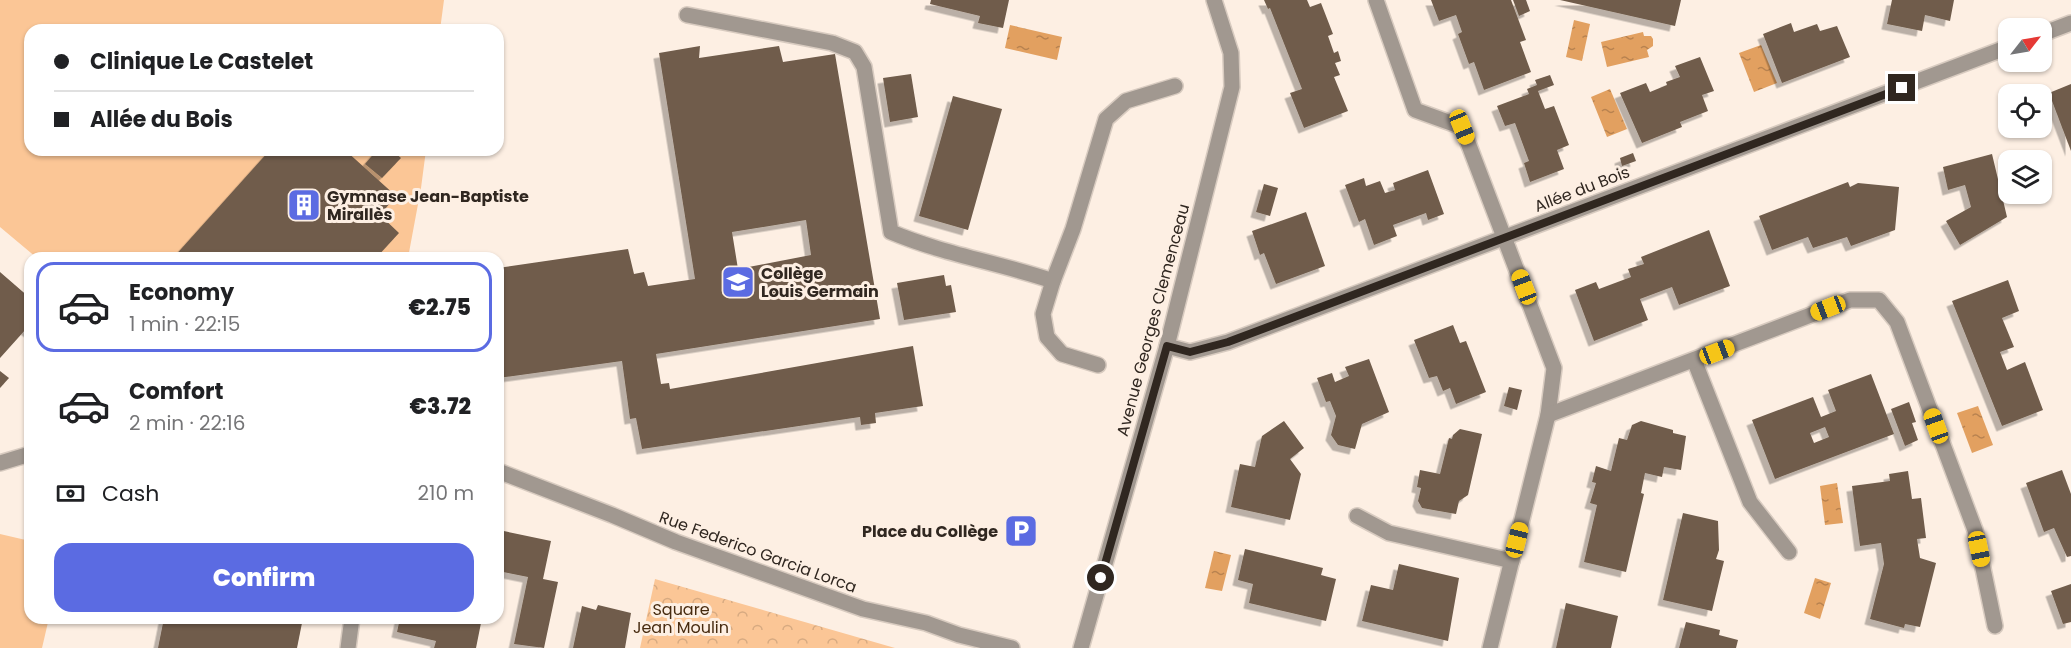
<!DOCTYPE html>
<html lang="en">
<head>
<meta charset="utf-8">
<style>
	body { margin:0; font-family:Poppins,sans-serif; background:#f6f6f6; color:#202124; height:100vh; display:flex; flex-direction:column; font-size:22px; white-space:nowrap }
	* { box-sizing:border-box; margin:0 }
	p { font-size:20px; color:#757577 }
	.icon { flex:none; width:33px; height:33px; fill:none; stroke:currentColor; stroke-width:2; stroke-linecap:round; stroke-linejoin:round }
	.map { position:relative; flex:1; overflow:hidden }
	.panel { position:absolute; left:24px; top:252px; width:480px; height:372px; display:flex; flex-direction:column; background:#fff; border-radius:18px; box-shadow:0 2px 4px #0004 }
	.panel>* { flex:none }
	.top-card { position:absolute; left:24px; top:24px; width:480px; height:132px; border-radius:18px; box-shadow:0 2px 4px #0004; display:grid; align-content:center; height:132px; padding:0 30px; background:#fff }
	.needle { width:39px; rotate:59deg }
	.controls { position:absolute; left:1998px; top:18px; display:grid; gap:12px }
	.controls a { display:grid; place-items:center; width:54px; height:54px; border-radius:12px; background:#fff; box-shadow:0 2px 4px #0004; font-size:30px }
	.end { position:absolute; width:27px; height:27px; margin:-14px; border:8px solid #302720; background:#fff; box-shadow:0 0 0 3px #fff }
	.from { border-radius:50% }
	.car { position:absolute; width:18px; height:36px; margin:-18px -9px; border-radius:8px; box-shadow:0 0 4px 2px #0007; background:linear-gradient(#f5c518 24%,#345 0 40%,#f5c518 0 76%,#345 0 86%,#f5c518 0) }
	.top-card b { display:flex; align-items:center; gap:21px; height:57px; font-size:22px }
	.top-card b+b { border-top:2px solid #e0e0e0 }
	.top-card i { width:15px; height:15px; background:#202124 }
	ul { padding:10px 0 0; list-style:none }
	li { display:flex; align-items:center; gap:18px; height:90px; margin:0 12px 9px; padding:0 18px; border:3px solid transparent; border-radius:18px }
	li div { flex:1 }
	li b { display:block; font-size:22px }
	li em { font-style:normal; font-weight:800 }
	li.active { border-color:#5b6be2 }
	li>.icon { width:54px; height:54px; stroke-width:1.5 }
	.pay { display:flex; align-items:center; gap:15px; height:66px; padding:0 30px; font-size:22px }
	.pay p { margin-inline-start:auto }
	.action { display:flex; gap:12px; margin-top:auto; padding:12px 30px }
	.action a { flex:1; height:69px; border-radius:18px; background:#5b6be2; color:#fff; font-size:24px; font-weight:800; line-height:69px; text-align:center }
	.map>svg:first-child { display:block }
</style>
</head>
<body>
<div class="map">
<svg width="2071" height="648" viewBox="0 0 2071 648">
	<defs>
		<pattern id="park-crowns" width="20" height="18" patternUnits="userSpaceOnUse" patternTransform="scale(1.5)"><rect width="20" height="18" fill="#fbc696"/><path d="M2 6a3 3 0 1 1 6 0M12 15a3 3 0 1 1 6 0" fill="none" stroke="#d7aa81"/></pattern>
		<pattern id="water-ripples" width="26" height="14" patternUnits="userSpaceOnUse" patternTransform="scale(1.5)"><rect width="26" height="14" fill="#e2a060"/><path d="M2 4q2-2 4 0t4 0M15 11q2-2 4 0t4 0" fill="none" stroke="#b8824f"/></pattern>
		<filter id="shadow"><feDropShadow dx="-5.5" dy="5.5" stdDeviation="0" flood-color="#0004"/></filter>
	</defs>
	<rect width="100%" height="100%" fill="#fdefe3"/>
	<path fill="url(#park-crowns)" d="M 655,579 L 895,648 L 640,648 Z"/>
	<g fill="#fbc696">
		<path d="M 0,0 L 444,0 L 440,30 L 30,30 L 30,150 L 426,150 L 421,188 L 408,258 L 37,258 L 0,227 Z"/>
		<path d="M 0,534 L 30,541 L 30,618 L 49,618 L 42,648 L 0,648 Z"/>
	</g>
	<g fill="url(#water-ripples)">
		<path d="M 1574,20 L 1590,24 L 1582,61 L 1566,57 Z"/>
		<path d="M 1010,25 L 1062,37 L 1057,60 L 1005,48 Z"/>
		<path d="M 1643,32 L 1644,36 L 1651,36 L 1653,39 L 1653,46 L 1647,50 L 1649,57 L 1607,67 L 1601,42 Z"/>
		<path d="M 1761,45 L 1777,83 L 1754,92 L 1739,53 Z"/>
		<path d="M 1610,89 L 1627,129 L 1607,137 L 1591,97 Z"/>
		<path d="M 1978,406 L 1993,445 L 1972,453 L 1957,413 Z"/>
		<path d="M 1837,483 L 1843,523 L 1825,525 L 1820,486 Z"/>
		<path d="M 1214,551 L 1231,555 L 1222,591 L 1205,588 Z"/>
		<path d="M 1815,578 L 1831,583 L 1820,619 L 1804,613 Z"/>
	</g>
	<g fill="#6f5c4b" fill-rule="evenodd" filter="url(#shadow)">
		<path d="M 931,0 L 1009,0 L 1003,28 L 978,23 L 980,16 L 930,4 Z"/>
		<path d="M 1264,0 L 1307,0 L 1310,7 L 1321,3 L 1333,34 L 1328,36 L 1334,53 L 1338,51 L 1341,61 L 1335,63 L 1340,75 L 1334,77 L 1348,111 L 1304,128 L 1290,93 L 1302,89 L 1270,8 L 1268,9 Z"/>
		<path d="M 1431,0 L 1511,0 L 1526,40 L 1520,42 L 1531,72 L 1484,90 L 1474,62 L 1469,64 L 1458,34 L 1462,32 L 1456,15 L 1439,21 Z"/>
		<path d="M 1513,0 L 1526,0 L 1530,11 L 1519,16 Z"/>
		<path d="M 1560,0 L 1681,0 L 1675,26 Z"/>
		<path d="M 1892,0 L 1954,0 L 1950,21 L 1925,15 L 1922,31 L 1887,24 Z"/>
		<path d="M 1791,23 L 1794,32 L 1817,24 L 1820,31 L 1837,26 L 1850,57 L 1782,83 L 1763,34 Z"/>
		<path d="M 700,46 L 699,58 L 779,46 L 783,62 L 835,54 L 880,319 L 656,354 L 661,384 L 669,383 L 670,389 L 913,346 L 923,406 L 875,413 L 876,423 L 861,425 L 860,417 L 642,449 L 636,418 L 630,419 L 622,361 L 498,378 L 498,268 L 628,249 L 634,274 L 644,272 L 648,286 L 695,279 L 659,53 ZM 806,220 L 811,255 L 738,269 L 732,232 Z"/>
		<path d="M 1700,57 L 1714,91 L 1702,95 L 1708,111 L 1680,122 L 1682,127 L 1642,143 L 1620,93 L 1646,83 L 1650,92 L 1667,85 L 1666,82 L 1680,77 L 1675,66 Z"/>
		<path d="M 911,74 L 918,117 L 890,122 L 883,78 Z"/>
		<path d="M 1550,75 L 1554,85 L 1538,91 L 1545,109 L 1554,106 L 1569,145 L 1557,150 L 1564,169 L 1530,182 L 1524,163 L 1529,161 L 1515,123 L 1505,126 L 1497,106 L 1529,94 L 1527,89 L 1537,85 L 1535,80 Z"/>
		<path d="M 2071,84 L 2071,151 L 2049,93 Z"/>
		<path d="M 953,96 L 1002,109 L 968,230 L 919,216 Z"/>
		<path d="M 270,150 L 345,150 L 396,196 L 380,215 L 399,233 L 376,258 L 173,258 Z"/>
		<path d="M 377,150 L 392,150 L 401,158 L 382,178 L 365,164 Z"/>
		<path d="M 1633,153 L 1636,161 L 1622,166 L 1620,158 Z"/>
		<path d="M 1992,154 L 2007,217 L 1960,245 L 1946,221 L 1971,207 L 1965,185 L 1948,190 L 1943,167 Z"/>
		<path d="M 1428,170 L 1444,214 L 1428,220 L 1426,213 L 1393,225 L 1397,236 L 1374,245 L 1365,219 L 1359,222 L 1345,185 L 1364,178 L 1366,186 L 1380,181 L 1385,193 L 1395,190 L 1393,183 Z"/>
		<path d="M 1848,182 L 1850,187 L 1858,183 L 1899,187 L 1895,230 L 1851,246 L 1847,237 L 1813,248 L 1808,237 L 1772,250 L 1759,216 Z"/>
		<path d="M 1264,184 L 1278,188 L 1270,216 L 1256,212 Z"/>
		<path d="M 1306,212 L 1325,266 L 1276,284 L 1264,253 L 1260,255 L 1252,231 Z"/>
		<path d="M 1709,230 L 1730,286 L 1679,305 L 1672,287 L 1640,299 L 1648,320 L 1594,341 L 1575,290 L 1596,282 L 1599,289 L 1631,277 L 1628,269 L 1644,264 L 1641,257 Z"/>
		<path d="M 0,272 L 30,298 L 30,332 L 26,329 L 0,358 Z"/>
		<path d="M 944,275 L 946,286 L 951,285 L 956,312 L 904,320 L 897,283 Z"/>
		<path d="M 2008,280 L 2019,311 L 2002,318 L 2014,347 L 2000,352 L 2007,370 L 2025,362 L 2043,410 L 2002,426 L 1952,301 Z"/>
		<path d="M 1453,325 L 1460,343 L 1466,341 L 1486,392 L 1456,404 L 1450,388 L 1443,391 L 1437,376 L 1429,378 L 1414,340 Z"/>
		<path d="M 1369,359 L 1389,412 L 1362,424 L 1355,449 L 1338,445 L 1331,435 L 1336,416 L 1330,401 L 1326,402 L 1317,378 L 1332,373 L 1335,382 L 1349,376 L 1345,367 Z"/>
		<path d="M 0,371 L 9,378 L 0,388 Z"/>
		<path d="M 1871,374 L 1894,434 L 1775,479 L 1752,420 L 1813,397 L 1821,417 L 1836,411 L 1828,390 ZM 1825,427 L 1829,437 L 1814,443 L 1810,433 Z"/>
		<path d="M 1509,387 L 1522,390 L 1517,410 L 1504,406 Z"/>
		<path d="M 1909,402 L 1916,422 L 1912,423 L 1918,440 L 1905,446 L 1891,409 Z"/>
		<path d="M 1284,421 L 1304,448 L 1290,459 L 1301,474 L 1290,520 L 1231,507 L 1240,464 L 1255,467 L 1262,436 Z"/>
		<path d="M 1641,421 L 1673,430 L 1673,433 L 1686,436 L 1681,470 L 1664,467 L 1662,477 L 1645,473 L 1641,493 L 1644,494 L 1626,572 L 1584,562 L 1597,505 L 1590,503 L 1596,483 L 1592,482 L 1596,466 L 1611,471 L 1619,438 L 1627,440 L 1632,425 Z"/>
		<path d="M 1460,429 L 1482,434 L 1468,495 L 1459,501 L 1456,514 L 1422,508 L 1418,501 L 1421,488 L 1417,487 L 1420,470 L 1440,474 L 1449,438 L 1452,439 L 1453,435 Z"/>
		<path d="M 2062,470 L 2071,494 L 2071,556 L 2067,557 L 2054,528 L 2044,532 L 2026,483 Z"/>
		<path d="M 1908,471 L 1912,499 L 1921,498 L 1926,538 L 1917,539 L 1920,558 L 1936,563 L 1920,627 L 1905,624 L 1904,628 L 1870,619 L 1884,564 L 1881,543 L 1860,546 L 1852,486 L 1890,481 L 1889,474 Z"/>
		<path d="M 1683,513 L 1718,521 L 1719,550 L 1716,559 L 1724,561 L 1712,611 L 1663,600 Z"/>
		<path d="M 499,530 L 551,541 L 543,579 L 558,582 L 544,648 L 514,644 L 528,577 L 498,571 Z"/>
		<path d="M 1245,549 L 1323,568 L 1321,575 L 1336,579 L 1326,621 L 1249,603 L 1253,584 L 1238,580 Z"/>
		<path d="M 1399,564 L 1459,578 L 1448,641 L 1362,621 L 1371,585 L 1393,590 Z"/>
		<path d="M 2071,584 L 2071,622 L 2063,624 L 2051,591 Z"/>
		<path d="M 1566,603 L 1618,616 L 1611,648 L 1556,648 Z"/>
		<path d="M 598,605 L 631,613 L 625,648 L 573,648 L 582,606 L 596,610 Z"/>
		<path d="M 164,618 L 303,618 L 297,648 L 158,648 Z"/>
		<path d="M 400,618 L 482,618 L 476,648 L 434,648 L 436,641 L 397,632 Z"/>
		<path d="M 1686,622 L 1720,630 L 1719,635 L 1738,640 L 1736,648 L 1679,648 Z"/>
	</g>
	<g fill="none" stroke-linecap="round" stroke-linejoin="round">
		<g stroke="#d8cbc0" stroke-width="18">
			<g id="minor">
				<path d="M 1376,0 L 1415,110 L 1462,127 L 1554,368 L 1548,415 L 1490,648"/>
				<path d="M 687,15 L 832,43 L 855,52 L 864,67 L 891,232 C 943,254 1000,263 1053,281"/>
				<path d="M 2042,34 L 2071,23"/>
				<path d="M 1167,346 L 1190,352 L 1228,342 L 2008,47"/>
				<path d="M 1694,360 L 1750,502 L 1789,552"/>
				<path d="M 1098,365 L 1062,354 L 1047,337 L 1043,314 L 1053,281 L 1073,229 L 1106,119 L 1126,101 L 1175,86"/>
				<path d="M 1548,415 L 1850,300 L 1879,300 L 1897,322 L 1975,530 L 1995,626"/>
				<path d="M 0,463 L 30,454"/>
				<path d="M 498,471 L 612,515 L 676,542 L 863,609 L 926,623 L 959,635 L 1012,648"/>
				<path d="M 1357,516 L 1389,533 L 1512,561"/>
				<path d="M 348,648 L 352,618"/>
				<path d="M 1081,648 L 1167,346 L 1232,87 L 1231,53 L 1214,0"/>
			</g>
		</g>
		<use href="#minor" stroke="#a19890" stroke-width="15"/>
	</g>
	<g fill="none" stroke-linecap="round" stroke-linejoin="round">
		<path stroke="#302720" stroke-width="8" d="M 1101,578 L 1167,346 L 1190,352 L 1228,342 L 1902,88"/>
	</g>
	<defs>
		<g id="building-square" transform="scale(1.725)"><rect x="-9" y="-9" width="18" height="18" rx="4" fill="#5b6be2" stroke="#fdefe3"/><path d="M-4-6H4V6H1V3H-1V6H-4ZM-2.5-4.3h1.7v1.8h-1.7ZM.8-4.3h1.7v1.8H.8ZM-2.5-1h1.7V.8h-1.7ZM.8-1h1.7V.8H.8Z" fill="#fff"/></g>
		<g id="school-square" transform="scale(1.725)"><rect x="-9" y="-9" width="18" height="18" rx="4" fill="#5b6be2" stroke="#fdefe3"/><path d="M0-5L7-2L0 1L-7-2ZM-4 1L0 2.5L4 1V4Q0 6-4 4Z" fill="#fff"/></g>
		<g id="parking-square" transform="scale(1.725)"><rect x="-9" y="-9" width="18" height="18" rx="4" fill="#5b6be2" stroke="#fdefe3"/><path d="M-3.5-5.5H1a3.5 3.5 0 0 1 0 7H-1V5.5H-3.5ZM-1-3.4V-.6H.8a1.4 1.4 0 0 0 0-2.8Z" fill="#fff"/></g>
	</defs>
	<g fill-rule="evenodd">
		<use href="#building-square" x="304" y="205"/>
		<use href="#school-square" x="738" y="282"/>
		<use href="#parking-square" x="1021" y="531"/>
	</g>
	<g text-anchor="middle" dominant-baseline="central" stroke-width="6" stroke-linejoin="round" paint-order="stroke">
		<g font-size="16" fill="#302720" stroke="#fdefe3">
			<text transform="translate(1582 189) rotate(-21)">Allée du Bois</text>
			<text transform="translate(1153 320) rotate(-75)">Avenue Georges Clemenceau</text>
			<text transform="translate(758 552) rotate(20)">Rue Federico Garcia Lorca</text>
		</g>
		<g font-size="16" font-weight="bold" fill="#302720" stroke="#fdefe3" text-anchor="start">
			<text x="327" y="196">Gymnase Jean-Baptiste<tspan x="327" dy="18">Mirallès</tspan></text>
			<text x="761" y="273">Collège<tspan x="761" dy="18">Louis Germain</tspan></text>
			<text x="998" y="531" text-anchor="end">Place du Collège</text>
		</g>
		<g font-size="16" fill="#472b10" stroke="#fdefe3">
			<text x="681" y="609">Square<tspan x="681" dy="18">Jean Moulin</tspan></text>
		</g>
	</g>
</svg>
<div class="controls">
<a><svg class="needle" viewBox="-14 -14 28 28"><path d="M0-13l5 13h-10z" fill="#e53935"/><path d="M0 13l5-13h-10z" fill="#757577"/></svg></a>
<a><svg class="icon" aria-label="locate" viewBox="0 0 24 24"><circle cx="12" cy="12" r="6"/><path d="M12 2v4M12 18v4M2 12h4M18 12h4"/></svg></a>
<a><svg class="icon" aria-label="layers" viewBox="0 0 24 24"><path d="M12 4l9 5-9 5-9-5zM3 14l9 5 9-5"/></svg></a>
</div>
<i class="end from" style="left:1101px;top:578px"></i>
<i class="end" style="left:1902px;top:88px"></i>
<i class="car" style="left:1462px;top:127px;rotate:158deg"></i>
<i class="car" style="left:1524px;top:287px;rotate:339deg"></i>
<i class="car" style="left:1828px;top:308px;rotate:249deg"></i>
<i class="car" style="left:1717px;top:352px;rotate:69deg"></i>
<i class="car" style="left:1936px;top:426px;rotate:340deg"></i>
<i class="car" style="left:1517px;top:540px;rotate:14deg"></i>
<i class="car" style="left:1979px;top:549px;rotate:168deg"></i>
<div class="top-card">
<b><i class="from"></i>Clinique Le Castelet</b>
<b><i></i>Allée du Bois</b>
</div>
<section class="panel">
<ul>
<li class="active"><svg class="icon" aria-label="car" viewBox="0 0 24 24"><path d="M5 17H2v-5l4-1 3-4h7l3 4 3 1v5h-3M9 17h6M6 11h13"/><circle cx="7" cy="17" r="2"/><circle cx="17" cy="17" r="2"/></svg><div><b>Economy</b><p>1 min · 22:15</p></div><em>€2.75</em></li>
<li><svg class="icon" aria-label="car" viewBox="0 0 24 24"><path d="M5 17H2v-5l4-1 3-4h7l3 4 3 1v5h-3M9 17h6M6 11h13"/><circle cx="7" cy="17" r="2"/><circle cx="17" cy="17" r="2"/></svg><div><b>Comfort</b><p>2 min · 22:16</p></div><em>€3.72</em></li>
</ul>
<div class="pay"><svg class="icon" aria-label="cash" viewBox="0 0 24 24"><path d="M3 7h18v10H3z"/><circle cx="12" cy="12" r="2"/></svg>Cash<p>210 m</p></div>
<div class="action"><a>Confirm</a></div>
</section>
</div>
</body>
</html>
